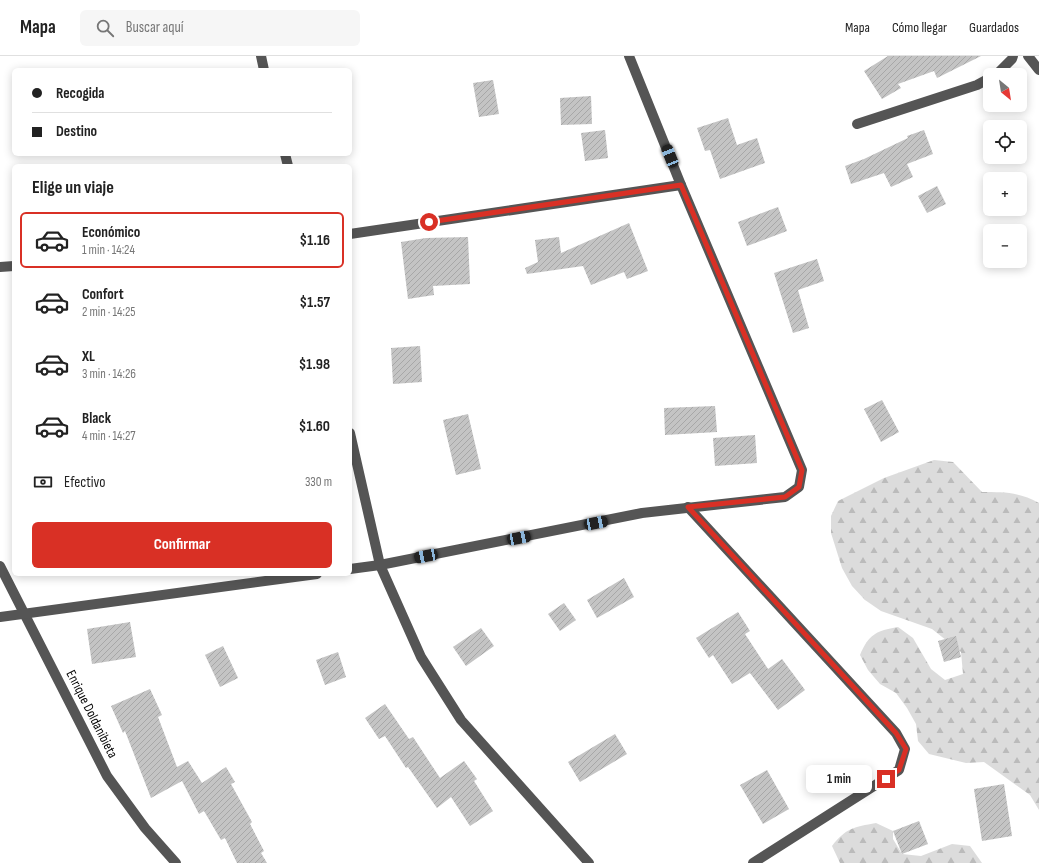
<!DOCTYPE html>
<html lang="es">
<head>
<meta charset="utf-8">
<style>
	body { margin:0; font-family:"Sofia Sans Condensed",sans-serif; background:#f6f6f6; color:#222; height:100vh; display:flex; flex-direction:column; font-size:15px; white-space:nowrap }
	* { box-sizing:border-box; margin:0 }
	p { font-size:13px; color:#767676 }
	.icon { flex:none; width:22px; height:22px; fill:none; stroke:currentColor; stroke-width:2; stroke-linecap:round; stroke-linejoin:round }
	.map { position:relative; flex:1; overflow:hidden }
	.details { position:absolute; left:12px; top:108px; width:340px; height:412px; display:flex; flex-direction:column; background:#fff; border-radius:6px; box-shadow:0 2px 10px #0003 }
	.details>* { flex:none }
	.guide { position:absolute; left:12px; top:12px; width:340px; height:88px; border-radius:6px; box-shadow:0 2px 10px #0003; display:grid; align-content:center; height:88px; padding:0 20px; background:#fff }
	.needle { width:26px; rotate:150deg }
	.fabs { position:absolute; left:983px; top:12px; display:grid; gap:8px }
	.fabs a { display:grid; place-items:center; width:44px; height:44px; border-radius:6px; background:#fff; box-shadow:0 2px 10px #0003; font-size:20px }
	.end { position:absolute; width:18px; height:18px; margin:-9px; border:5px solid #d93025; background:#fff; box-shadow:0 0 0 2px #fff }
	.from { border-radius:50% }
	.bubble { position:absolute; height:28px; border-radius:6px; background:#fff; box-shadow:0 2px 10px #0003; font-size:13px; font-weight:700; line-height:28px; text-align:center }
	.car { position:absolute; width:12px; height:24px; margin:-12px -6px; border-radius:5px; box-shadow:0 0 3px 1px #0007; background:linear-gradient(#222 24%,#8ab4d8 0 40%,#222 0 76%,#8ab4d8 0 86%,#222 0) }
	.guide b { display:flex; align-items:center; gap:14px; height:38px; font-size:15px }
	.guide b+b { border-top:1px solid #e0e0e0 }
	.guide i { width:10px; height:10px; background:#222 }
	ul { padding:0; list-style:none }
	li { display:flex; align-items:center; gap:12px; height:56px; margin:0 8px 6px; padding:0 12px; border:2px solid transparent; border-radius:6px }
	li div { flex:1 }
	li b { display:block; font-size:15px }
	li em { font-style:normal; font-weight:700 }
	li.on { border-color:#d93025 }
	li>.icon { width:36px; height:36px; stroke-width:1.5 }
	h2 { padding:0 20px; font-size:18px; line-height:48px }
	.pay { display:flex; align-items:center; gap:10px; height:44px; padding:0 20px; font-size:15px }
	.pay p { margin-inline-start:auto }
	.cta { display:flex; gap:8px; margin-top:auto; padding:8px 20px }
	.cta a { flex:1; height:46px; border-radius:6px; background:#d93025; color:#fff; font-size:16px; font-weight:700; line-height:46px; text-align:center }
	header { display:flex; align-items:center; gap:24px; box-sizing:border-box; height:56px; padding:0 20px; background:#fff; border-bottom:1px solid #e0e0e0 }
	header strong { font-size:19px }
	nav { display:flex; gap:22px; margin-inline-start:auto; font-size:14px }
	.search { width:280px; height:36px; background:#f6f6f6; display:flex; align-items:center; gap:10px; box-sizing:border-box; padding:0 14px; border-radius:6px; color:#767676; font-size:15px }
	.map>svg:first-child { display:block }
</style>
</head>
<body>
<header>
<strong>Mapa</strong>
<div class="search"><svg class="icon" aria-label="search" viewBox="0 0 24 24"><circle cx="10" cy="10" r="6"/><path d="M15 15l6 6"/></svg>Buscar aquí</div>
<nav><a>Mapa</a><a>Cómo llegar</a><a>Guardados</a></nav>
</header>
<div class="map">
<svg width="1039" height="807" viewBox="0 0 1039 807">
	<defs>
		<pattern id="forest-firs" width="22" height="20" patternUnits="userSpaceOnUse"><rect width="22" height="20" fill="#dcdcdc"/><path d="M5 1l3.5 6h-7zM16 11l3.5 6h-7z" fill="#bbb"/></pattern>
		<pattern id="building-hatch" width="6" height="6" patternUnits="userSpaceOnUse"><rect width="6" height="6" fill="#c4c4c4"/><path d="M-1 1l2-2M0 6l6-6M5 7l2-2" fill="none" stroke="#a7a7a7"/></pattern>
	</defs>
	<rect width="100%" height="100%" fill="#fff"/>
	<g fill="url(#forest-firs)">
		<path d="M 934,404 L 953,406 L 982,436 C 1003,436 1020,436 1039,447 L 1039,754 L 1030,739 L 984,706 L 966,707 L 929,698 L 918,685 L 916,668 L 907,652 L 896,637 L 880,628 L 868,614 L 860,599 C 869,578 876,575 898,571 L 913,582 L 931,613 L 945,624 L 963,618 L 961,596 L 932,573 L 881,555 L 865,544 L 852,530 L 842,512 L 831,477 L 831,460 L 838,445 L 884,422 Z"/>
		<path d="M 876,767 L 893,775 L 893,783 L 902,798 L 921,800 L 952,788 L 970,790 L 982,807 L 840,807 L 832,790 C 846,772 854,771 876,767 Z"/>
	</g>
	<g fill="url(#building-hatch)">
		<path d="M 888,0 L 981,0 L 937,22 L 934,15 L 898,28 L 901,32 L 882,43 L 864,15 Z"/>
		<path d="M 493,24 L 499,58 L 479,61 L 473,27 Z"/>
		<path d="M 591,40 L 592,68 L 561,69 L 560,42 Z"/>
		<path d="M 728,62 L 737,89 L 757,82 L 765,107 L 720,123 L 710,94 L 705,95 L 697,72 Z"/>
		<path d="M 605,74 L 608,102 L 585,105 L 581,77 Z"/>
		<path d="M 924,74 L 933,98 L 907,108 L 913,121 L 891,131 L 884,117 L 851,128 L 845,110 L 864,103 L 908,82 L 907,80 Z"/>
		<path d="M 937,130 L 946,148 L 927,157 L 918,140 Z"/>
		<path d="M 778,151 L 787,175 L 747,190 L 738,166 Z"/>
		<path d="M 629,167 L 648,215 L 627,223 L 624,216 L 591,229 L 583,210 L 527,218 L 525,212 L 538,206 L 535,184 L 559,181 L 561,197 Z"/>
		<path d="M 468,181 L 470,228 L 433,230 L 434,239 L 408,243 L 401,186 L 426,182 Z"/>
		<path d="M 817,203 L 824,225 L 798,234 L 809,272 L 793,277 L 774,217 Z"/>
		<path d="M 420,290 L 422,326 L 393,328 L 391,292 Z"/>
		<path d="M 882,344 L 899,376 L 881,386 L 864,353 Z"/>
		<path d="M 715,350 L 717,376 L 665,379 L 664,352 Z"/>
		<path d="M 468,358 L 481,413 L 456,419 L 443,364 Z"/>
		<path d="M 755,379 L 757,407 L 715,410 L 713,382 Z"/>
		<path d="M 624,522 L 634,541 L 597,562 L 587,544 Z"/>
		<path d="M 564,547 L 576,564 L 560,575 L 548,558 Z"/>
		<path d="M 738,556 L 750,575 L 745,578 L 768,613 L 782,603 L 805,634 L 778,654 L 750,617 L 732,628 L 713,599 L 709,602 L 696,582 Z"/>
		<path d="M 130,566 L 136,601 L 92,608 L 87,573 Z"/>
		<path d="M 481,572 L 494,590 L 466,610 L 453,591 Z"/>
		<path d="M 956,580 L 961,601 L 944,606 L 938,585 Z"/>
		<path d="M 223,590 L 238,622 L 220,631 L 205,599 Z"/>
		<path d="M 338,596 L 346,621 L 325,629 L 316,604 Z"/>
		<path d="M 150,633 L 162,659 L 158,661 L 177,711 L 188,705 L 202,727 L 226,711 L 235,726 L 231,728 L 252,766 L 250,768 L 264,795 L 261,797 L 267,807 L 237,807 L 225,782 L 221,784 L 204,755 L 199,758 L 182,725 L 151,742 L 125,675 L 123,677 L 111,650 Z"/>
		<path d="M 385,648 L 409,683 L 413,681 L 440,722 L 464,705 L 477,723 L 474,725 L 493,755 L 470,770 L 451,741 L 437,752 L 408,711 L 406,712 L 385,680 L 379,683 L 365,662 Z"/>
		<path d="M 615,678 L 627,698 L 580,726 L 568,706 Z"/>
		<path d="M 767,714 L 789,753 L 763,768 L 740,729 Z"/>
		<path d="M 1004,728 L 1012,780 L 982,785 L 974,733 Z"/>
		<path d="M 919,765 L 928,788 L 902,798 L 893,775 Z"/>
	</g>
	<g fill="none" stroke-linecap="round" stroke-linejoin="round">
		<g stroke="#555" stroke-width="10">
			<path d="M 261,0 L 264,14"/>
			<path d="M 1028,0 L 1039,14"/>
			<path d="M 996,19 L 1012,3 L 1013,0"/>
			<path d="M 857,68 L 977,29 L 990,22"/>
			<path d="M 285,98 L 288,110"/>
			<path d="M 350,178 L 681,129"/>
			<path d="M 0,211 L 14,210"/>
			<path d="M 350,377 L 380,509 L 421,601 L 461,664 L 589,807"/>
			<path d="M 688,451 L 896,677 L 905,693 L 899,714 L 753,807"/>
			<path d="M 0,510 L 107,720 L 145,772 L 176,807"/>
			<path d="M 350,513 L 380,509 L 642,457 L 785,441 L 799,431 L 802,414 L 681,129 L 629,0"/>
			<path d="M 0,561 L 317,518"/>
		</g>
	</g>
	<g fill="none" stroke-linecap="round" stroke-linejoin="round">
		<path stroke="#d93025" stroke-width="5" d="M 429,166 L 681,129 L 802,414 L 799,431 L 785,441 L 688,451 L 896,677 L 906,693 L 899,714 L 886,723"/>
	</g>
	<g text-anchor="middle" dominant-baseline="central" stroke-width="3.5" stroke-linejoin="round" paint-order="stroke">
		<g font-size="14" fill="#000" stroke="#fff">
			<text transform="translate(92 658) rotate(63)">Enrique Doldanibieta</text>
		</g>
	</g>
</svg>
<div class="fabs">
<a><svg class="needle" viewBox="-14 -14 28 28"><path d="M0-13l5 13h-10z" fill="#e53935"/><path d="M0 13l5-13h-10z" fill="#767676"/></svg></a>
<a><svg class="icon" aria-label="locate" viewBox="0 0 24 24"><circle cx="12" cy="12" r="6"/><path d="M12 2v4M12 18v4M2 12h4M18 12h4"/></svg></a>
<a>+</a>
<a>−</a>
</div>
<i class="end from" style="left:429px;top:166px"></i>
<i class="end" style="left:886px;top:723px"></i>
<div class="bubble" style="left:806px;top:709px;width:66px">1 min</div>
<i class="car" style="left:670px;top:100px;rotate:338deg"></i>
<i class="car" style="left:596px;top:467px;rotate:79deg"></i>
<i class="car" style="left:519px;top:482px;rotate:79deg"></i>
<i class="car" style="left:426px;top:500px;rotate:259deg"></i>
<div class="guide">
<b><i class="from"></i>Recogida</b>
<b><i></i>Destino</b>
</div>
<section class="details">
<h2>Elige un viaje</h2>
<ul>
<li class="on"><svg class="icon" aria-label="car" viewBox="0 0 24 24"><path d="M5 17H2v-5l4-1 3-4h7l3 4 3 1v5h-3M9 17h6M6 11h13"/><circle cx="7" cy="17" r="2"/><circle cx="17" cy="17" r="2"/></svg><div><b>Económico</b><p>1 min · 14:24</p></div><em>$1.16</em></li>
<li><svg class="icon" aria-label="car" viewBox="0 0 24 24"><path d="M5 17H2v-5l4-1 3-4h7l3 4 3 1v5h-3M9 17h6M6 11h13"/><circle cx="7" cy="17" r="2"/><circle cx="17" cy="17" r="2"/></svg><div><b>Confort</b><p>2 min · 14:25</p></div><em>$1.57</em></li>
<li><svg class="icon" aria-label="car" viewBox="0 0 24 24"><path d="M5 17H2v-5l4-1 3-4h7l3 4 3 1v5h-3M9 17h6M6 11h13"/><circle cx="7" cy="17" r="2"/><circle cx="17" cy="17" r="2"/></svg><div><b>XL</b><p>3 min · 14:26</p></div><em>$1.98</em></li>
<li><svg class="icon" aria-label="car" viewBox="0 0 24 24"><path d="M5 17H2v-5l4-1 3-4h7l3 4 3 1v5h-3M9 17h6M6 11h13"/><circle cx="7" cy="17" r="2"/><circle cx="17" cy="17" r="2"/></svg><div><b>Black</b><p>4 min · 14:27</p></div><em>$1.60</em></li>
</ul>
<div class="pay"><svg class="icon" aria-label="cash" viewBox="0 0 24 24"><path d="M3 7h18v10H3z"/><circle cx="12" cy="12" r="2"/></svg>Efectivo<p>330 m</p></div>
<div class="cta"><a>Confirmar</a></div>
</section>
</div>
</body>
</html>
